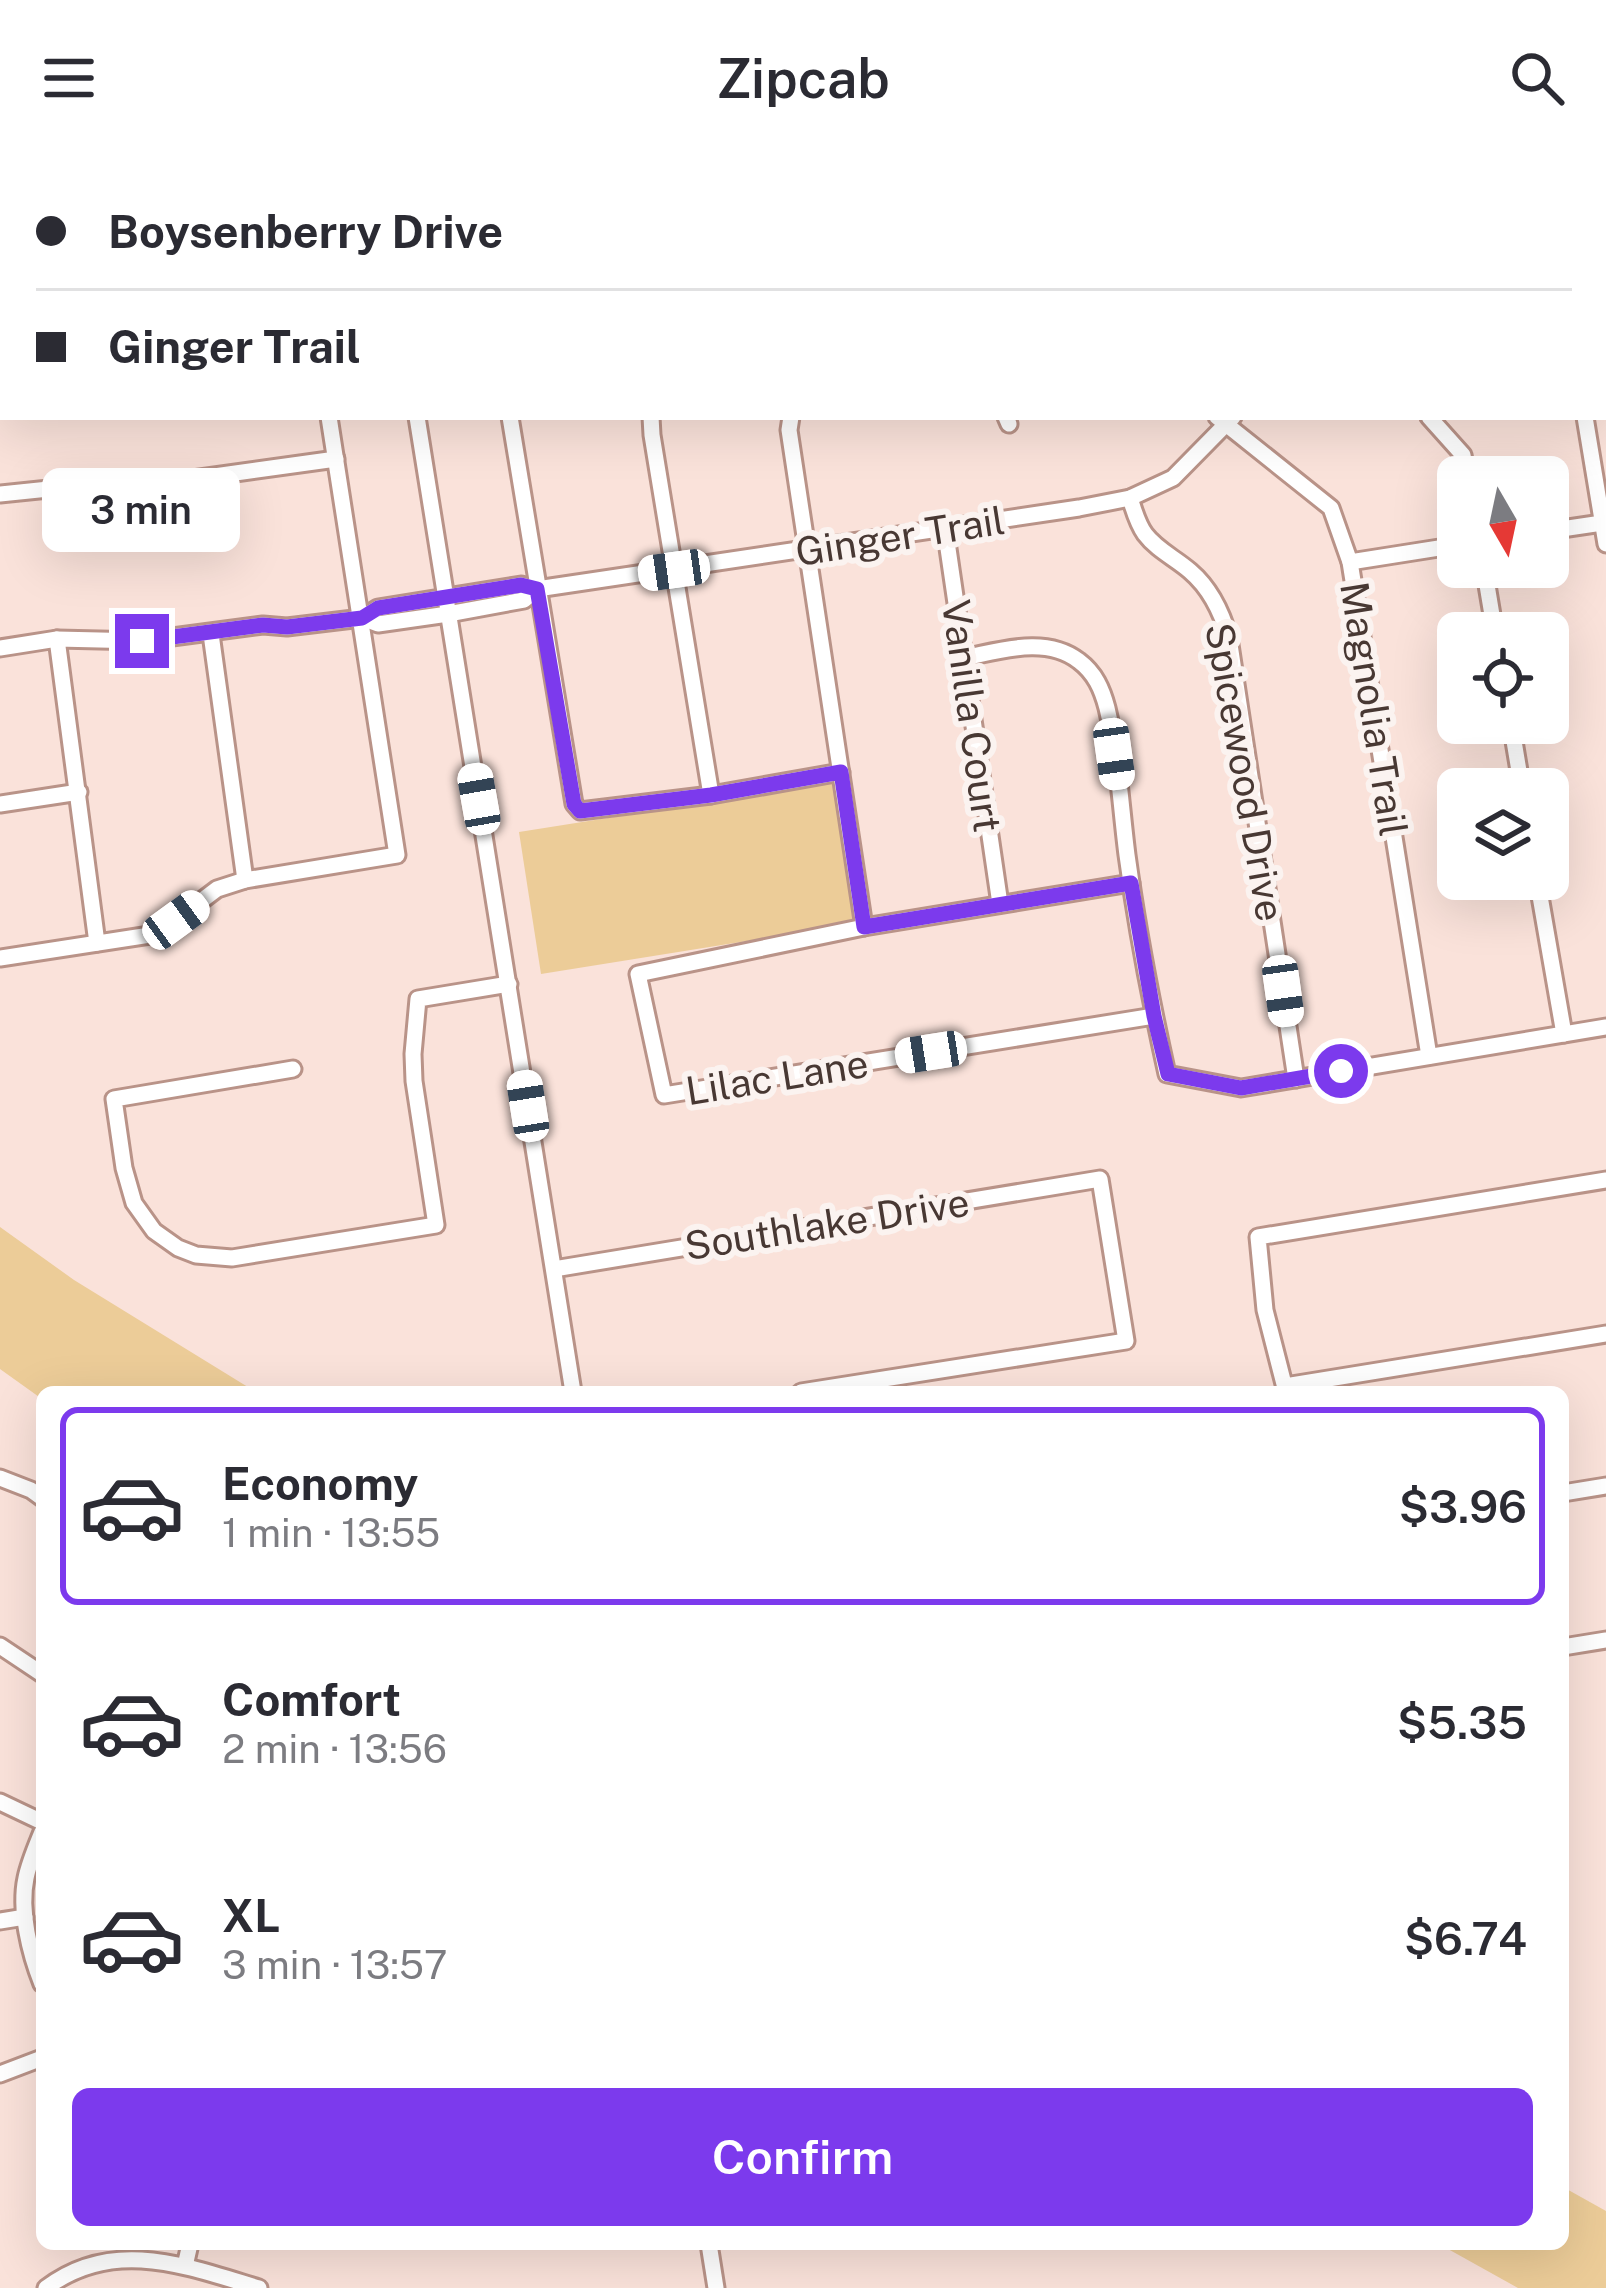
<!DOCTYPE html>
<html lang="en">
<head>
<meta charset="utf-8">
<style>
	body { margin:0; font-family:"Public Sans",sans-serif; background:#f2f2f3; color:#2b2b33; height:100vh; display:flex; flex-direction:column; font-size:45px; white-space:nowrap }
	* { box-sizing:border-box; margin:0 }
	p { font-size:39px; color:#7c7c81 }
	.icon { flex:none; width:66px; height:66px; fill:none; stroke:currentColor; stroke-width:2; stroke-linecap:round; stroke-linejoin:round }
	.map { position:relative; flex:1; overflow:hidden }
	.details { position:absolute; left:36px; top:1230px; width:1533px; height:864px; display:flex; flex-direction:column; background:#fff; border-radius:18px; box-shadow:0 12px 48px #0002 }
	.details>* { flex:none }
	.top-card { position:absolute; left:0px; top:0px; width:1608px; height:264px; box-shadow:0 12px 48px #0002; display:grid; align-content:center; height:264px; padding:0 36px; background:#fff }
	.needle { width:78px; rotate:171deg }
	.fabs { position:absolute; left:1437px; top:300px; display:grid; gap:24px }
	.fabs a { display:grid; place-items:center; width:132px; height:132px; border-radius:18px; background:#fff; box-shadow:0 12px 48px #0002; font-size:60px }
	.end { position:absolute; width:54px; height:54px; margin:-27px; border:15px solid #7c3aed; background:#fff; box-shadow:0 0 0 6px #fff }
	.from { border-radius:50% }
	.bubble { position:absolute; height:84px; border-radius:18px; background:#fff; box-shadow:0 12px 48px #0002; font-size:39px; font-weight:600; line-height:84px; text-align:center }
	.car { position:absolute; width:36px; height:72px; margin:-36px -18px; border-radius:15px; box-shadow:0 0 9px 3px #0007; background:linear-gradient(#fff 24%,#345 0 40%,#fff 0 76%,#345 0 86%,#fff 0) }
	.top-card b { display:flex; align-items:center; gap:42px; height:114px; font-size:45px }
	.top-card b+b { border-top:3px solid #e1e1e2 }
	.top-card i { width:30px; height:30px; background:#2b2b33 }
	ul { padding:21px 0 0; list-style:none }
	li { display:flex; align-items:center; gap:36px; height:198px; margin:0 24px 18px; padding:0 12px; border:6px solid transparent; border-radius:18px }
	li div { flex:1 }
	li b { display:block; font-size:45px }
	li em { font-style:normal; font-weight:600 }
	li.active { border-color:#7c3aed }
	li>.icon { width:108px; height:108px; stroke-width:1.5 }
	.cta { display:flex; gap:24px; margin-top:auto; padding:24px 36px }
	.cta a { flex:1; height:138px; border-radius:18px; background:#7c3aed; color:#fff; font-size:48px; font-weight:600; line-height:138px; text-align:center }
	header { display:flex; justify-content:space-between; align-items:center; height:156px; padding:0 36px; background:#fff; font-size:54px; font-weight:600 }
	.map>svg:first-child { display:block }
</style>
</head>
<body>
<header><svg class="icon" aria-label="menu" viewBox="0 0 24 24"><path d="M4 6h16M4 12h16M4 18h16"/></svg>Zipcab<svg class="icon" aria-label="search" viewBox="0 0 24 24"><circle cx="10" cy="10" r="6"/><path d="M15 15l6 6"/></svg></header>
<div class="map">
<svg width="1606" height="2132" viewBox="0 0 1606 2132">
	<rect width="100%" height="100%" fill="#fae2da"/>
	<g fill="#eccc98">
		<path d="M 836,626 L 859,767 L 541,818 L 519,676 Z"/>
		<path d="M 0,1071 L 74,1124 L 256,1236 L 42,1236 L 42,1243 L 0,1213 Z"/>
		<path d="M 1563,2031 L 1606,2055 L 1606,2132 L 1518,2132 L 1439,2088 L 1563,2088 Z"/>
	</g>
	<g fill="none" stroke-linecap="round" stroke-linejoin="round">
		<g stroke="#b99388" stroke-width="21">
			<g id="minor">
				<path d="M 375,0 L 375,3"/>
				<path d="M 471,0 L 472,3"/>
				<path d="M 605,0 L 605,3"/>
				<path d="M 944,0 L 945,3"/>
				<path d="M 1088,0 L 1088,3"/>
				<path d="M 1216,0 L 1216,3"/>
				<path d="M 1349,0 L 1349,3"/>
				<path d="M 1543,0 L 1544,3"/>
				<path d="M 0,183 L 3,183"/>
				<path d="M 417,261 L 573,1236"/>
				<path d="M 510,261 L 574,648 L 580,655 L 711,639 L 841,616"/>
				<path d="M 651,261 L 652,279 L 711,639"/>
				<path d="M 791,261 L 789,274 L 864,771"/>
				<path d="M 1006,261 L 1009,268"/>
				<path d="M 1217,261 L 1331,352 L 1350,406 L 1429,900"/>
				<path d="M 1429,261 L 1463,299 L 1467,321"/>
				<path d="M 1585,261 L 1606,388"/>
				<path d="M 0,338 L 68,331 L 128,332 L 336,303"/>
				<path d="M 1130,342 C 1134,354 1137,367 1145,378 C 1157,394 1175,402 1190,415 C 1210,432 1222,457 1229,482 L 1296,923"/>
				<path d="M 945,372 L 1000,748"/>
				<path d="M 1548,375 L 1602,367"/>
				<path d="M 1350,406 L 1458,389"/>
				<path d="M 1484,411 L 1495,477"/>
				<path d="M 362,462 L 378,468 L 448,458 L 524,444 L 537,433"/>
				<path d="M 211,478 L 245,724"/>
				<path d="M 57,483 L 97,787"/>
				<path d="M 0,492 L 57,483 L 142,485 L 263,469 L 287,471 L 362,462 L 378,452 L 521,429 L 537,433 L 1079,352 L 1130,342 L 1173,322 L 1233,261"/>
				<path d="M 963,502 C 1000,495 1046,479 1079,505 C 1095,517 1102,533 1107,552 C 1118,598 1121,652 1127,699 C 1137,773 1151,846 1167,918 L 1241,932 L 1606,871"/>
				<path d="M 1511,567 L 1522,633"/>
				<path d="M 0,648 L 79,636"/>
				<path d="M 1537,723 L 1564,878"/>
				<path d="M 1131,727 L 864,771 L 638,818 L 664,939 L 1154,860"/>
				<path d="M 0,802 L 150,779 L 176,764 L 217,733 L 245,724 L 397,699 L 329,261"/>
				<path d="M 293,913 L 114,943 L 124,1012 L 134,1047 L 154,1075 L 178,1092 L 196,1099 L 232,1102 L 436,1069 L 414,925 L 413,898 L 418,843 L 509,828"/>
				<path d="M 554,1113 L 1100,1023 L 1126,1185 L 801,1236"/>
				<path d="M 1285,1230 L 1606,1178"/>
				<path d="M 1286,1236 L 1265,1154 L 1258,1081 L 1606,1024"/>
				<path d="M 0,1322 L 31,1334 L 42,1342"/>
				<path d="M 1563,1337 L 1606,1330"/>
				<path d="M 0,1490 L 42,1518"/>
				<path d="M 1563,1491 L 1606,1484"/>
				<path d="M 0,1646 L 42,1666"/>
				<path d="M 42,1676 C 36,1691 29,1707 26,1722 C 19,1754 30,1798 42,1828"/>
				<path d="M 0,1765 L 25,1761"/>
				<path d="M 0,1918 L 42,1902"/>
				<path d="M 709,2088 L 716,2132"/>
				<path d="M 185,2110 L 190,2088"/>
				<path d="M 46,2132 C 113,2081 186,2110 259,2132"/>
			</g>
		</g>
		<use href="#minor" stroke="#fff" stroke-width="15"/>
	</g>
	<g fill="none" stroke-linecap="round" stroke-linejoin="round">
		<path stroke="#7c3aed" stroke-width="15" d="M 142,485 L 263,469 L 287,471 L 362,462 L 378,452 L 521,429 L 537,433 L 574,648 L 580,655 L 711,639 L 841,616 L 864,771 L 1131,727 L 1154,860 L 1168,918 L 1241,932 L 1341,915"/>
	</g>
	<g text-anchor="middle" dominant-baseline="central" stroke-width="12" stroke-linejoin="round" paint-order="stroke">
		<g font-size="39" fill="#483833" stroke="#fbf3f0">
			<text transform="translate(900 380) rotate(-9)">Ginger Trail</text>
			<text transform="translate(1374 553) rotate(81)">Magnolia Trail</text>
			<text transform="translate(972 560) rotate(82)">Vanilla Court</text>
			<text transform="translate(1245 616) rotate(80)">Spicewood Drive</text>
			<text transform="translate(777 921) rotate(-9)">Lilac Lane</text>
			<text transform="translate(827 1068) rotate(-9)">Southlake Drive</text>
		</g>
	</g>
</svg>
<div class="fabs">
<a><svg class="needle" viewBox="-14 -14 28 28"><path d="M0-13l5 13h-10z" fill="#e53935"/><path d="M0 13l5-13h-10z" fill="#7c7c81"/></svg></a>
<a><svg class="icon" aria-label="locate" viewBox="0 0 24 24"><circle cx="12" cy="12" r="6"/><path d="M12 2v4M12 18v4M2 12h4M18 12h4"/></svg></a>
<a><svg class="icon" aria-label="layers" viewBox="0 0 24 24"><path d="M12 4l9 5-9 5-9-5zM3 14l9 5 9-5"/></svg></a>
</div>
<i class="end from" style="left:1341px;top:915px"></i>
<i class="end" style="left:142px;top:485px"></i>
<div class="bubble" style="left:42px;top:312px;width:198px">3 min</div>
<i class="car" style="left:674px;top:414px;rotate:262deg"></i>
<i class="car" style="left:1114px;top:598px;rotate:172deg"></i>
<i class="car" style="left:479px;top:643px;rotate:350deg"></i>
<i class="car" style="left:176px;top:764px;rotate:54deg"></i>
<i class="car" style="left:1283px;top:835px;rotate:172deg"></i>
<i class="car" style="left:931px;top:896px;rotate:261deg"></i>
<i class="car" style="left:528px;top:950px;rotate:351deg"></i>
<div class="top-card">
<b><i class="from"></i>Boysenberry Drive</b>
<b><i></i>Ginger Trail</b>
</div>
<section class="details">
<ul>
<li class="active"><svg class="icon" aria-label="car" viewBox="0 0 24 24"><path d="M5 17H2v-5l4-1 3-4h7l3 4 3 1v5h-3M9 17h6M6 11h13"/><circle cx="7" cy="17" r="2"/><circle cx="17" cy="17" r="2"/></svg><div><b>Economy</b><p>1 min · 13:55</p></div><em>$3.96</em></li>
<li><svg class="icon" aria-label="car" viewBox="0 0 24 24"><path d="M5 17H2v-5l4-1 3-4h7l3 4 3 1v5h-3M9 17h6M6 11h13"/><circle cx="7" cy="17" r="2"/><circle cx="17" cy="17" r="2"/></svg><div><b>Comfort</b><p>2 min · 13:56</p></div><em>$5.35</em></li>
<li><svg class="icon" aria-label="car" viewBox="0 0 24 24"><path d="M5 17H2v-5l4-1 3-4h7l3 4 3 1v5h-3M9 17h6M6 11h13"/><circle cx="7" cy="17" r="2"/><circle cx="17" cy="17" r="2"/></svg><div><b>XL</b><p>3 min · 13:57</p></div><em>$6.74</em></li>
</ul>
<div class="cta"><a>Confirm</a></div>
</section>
</div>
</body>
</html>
